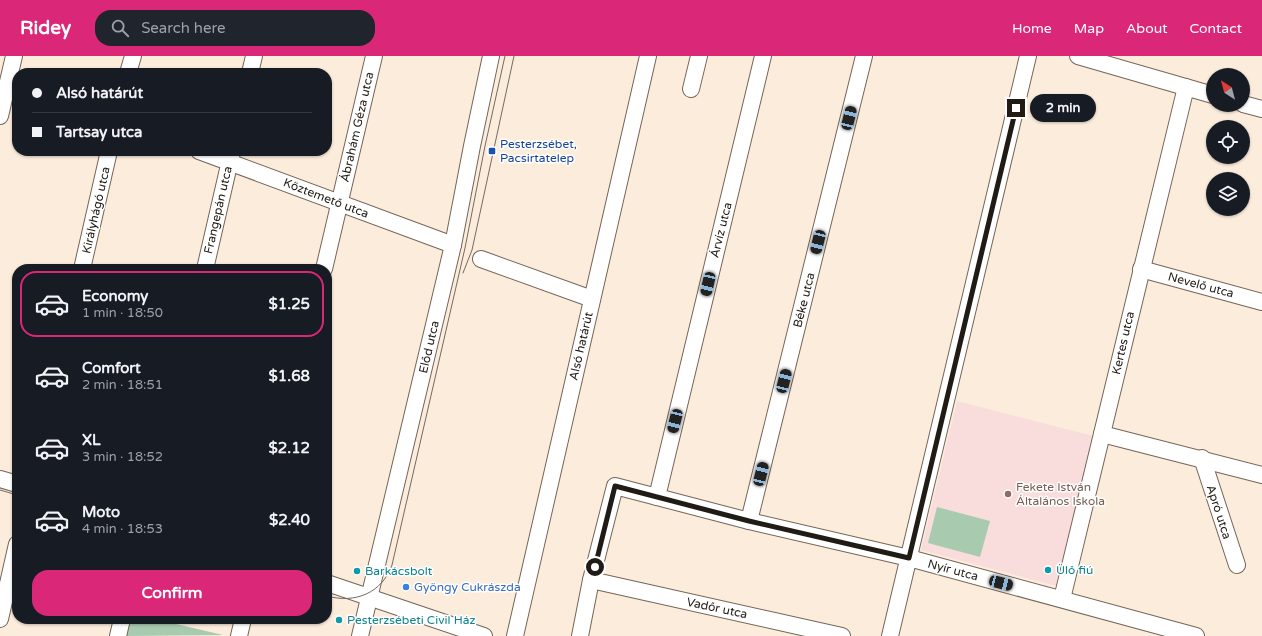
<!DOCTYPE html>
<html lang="en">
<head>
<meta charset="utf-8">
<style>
	body { margin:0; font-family:"Varela Round",sans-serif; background:#20242c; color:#f1f3f6; height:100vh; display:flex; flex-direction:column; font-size:15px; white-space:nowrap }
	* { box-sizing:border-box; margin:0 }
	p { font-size:13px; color:#9ea1a6 }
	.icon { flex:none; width:22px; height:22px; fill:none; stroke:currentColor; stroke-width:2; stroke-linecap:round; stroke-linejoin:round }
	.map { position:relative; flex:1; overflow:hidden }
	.drawer { position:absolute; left:12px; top:208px; width:320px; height:360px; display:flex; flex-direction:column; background:#171b24; border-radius:16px; box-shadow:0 1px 3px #0004 }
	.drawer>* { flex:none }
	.hud { position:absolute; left:12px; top:12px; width:320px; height:88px; border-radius:16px; box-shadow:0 1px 3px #0004; display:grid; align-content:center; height:88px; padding:0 20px; background:#171b24 }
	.needle { width:26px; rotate:324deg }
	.tools { position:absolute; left:1206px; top:12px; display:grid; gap:8px }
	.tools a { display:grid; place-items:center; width:44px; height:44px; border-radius:50%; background:#171b24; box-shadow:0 1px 3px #0004; font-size:20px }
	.end { position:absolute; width:18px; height:18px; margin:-9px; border:5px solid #211b15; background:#fff; box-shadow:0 0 0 2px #fff }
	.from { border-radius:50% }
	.bubble { position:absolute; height:28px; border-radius:14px; background:#171b24; box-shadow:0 1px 3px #0004; font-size:13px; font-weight:800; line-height:28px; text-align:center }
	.car { position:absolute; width:12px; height:24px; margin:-12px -6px; border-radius:5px; box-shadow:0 0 3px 1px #0007; background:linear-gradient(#222 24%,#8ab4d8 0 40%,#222 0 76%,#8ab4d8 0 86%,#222 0) }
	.hud b { display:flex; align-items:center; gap:14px; height:38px; font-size:15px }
	.hud b+b { border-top:1px solid #363941 }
	.hud i { width:10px; height:10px; background:#f1f3f6 }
	ul { padding:7px 0 0; list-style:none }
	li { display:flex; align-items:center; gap:12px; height:66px; margin:0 8px 6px; padding:0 12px; border:2px solid transparent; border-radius:16px }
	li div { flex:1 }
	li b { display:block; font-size:15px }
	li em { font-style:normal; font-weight:800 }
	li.active { border-color:#db2777 }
	li>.icon { width:36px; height:36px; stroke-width:1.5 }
	.action { display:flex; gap:8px; margin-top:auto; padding:8px 20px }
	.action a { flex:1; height:46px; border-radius:16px; background:#db2777; color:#fff; font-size:16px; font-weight:800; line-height:46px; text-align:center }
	header { display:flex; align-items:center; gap:24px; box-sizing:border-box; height:56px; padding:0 20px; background:#db2777; color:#fff }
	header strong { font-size:19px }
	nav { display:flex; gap:22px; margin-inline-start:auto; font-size:14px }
	.search { width:280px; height:36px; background:#20242c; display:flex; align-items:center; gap:10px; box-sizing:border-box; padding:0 14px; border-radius:16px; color:#9ea1a6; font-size:15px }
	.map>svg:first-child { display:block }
</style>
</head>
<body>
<header>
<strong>Ridey</strong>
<div class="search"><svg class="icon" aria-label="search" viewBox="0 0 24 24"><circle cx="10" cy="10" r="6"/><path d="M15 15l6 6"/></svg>Search here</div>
<nav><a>Home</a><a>Map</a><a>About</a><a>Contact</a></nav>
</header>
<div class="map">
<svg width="1262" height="580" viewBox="0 0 1262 580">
	<rect width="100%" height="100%" fill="#fcecdc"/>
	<path fill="#f8dddc" d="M 957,345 L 1097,381 L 1056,530 L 921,494 Z"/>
	<g fill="#a8cbaf">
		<path d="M 937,451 L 990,465 L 980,501 L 928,487 Z"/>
		<path d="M 130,563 L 155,563 L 223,579 L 126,580 Z"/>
	</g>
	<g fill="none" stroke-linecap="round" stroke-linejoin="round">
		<g stroke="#746558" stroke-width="18">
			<g id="minor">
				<path d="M 1078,0 L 1213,39"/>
				<path d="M 128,17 L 133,0"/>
				<path d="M 250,17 L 254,0"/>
				<path d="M 691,33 L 699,0"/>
				<path d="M 1243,48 L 1262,53"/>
				<path d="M 0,60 L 14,0"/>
				<path d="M 199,95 L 453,189"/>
				<path d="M 481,203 L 592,243"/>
				<path d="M 82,213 L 109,95"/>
				<path d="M 205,213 L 232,96"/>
				<path d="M 324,213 L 374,0"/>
				<path d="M 1141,213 L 1262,246"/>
				<path d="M 1102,378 L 1262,419"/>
				<path d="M 1202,402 L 1237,509"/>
				<path d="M 0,423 L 17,428"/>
				<path d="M 657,441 L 763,0"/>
				<path d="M 749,465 L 864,0"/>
				<path d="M 591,524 L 842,580"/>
				<path d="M 327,527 L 484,580"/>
				<path d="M 1062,543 L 1186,31"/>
				<path d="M 0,563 L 17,488"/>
				<path d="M 118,580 L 122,563"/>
				<path d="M 239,580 L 243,563"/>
				<path d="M 360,580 L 453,189 L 472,90 L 491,0"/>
				<path d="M 515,580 L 648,0"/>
				<path d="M 580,580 L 591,524 L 615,430 L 749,465 L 909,502 L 1196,580"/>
				<path d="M 890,580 L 1028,0"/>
			</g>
		</g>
		<use href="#minor" stroke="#fff" stroke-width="16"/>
		<g stroke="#746a60" stroke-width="1">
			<path d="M 463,217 L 472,194 L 514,0"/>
			<path d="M 0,434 L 17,439"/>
			<path d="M 327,540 C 355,548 382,537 392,509 L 465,192 L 485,90 L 505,0"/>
		</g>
	</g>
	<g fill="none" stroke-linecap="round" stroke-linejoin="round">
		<path stroke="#211b15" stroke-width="5" d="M 595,511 L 615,430 L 749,465 L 909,502 L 1016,52"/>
	</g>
	<rect fill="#1a4fb4" stroke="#fff" stroke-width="1.5" x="488" y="91" width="8" height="8" rx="2"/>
	<circle fill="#8d6e63" stroke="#fff" stroke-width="1.5" cx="1008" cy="438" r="4"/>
	<g fill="#0f9aa8" stroke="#fff" stroke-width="1.5">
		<circle cx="1048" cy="514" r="4"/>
		<circle cx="357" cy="515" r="4"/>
		<circle cx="339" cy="564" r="4"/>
	</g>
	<circle fill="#3f7fe0" stroke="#fff" stroke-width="1.5" cx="406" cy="531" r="4"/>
	<g text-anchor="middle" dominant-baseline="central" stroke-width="3" stroke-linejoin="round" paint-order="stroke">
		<g font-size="12" fill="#211b15" stroke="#fff">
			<text transform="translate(357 71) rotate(-77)">Ábrahám Géza utca</text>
			<text transform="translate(326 142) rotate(21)">Köztemető utca</text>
			<text transform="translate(96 154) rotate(-77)">Királyhágó utca</text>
			<text transform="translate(218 154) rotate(-77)">Frangepán utca</text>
			<text transform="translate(721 174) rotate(-76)">Árvíz utca</text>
			<text transform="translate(1201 229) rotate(15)">Nevelő utca</text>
			<text transform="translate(804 244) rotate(-76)">Béke utca</text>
			<text transform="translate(1123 287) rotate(-77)">Kertes utca</text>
			<text transform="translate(581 290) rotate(-77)">Alsó határút</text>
			<text transform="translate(429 291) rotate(-77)">Előd utca</text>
			<text transform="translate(1219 456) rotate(72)">Apró utca</text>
			<text transform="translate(953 514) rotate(15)">Nyír utca</text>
			<text transform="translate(717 552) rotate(12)">Vadőr utca</text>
		</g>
		<g font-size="12" fill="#164399" stroke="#fff" text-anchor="start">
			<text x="500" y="88">Pesterzsébet,<tspan x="500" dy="14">Pacsirtatelep</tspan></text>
		</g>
		<g font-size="12" fill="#785e54" stroke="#fff" text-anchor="start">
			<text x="1016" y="431">Fekete István<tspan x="1016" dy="14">Általános Iskola</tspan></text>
		</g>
		<g font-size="12" fill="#0d838f" stroke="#fff" text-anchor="start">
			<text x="1056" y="514">Ülő fiú</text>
			<text x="365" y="515">Barkácsbolt</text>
			<text x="347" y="564">Pesterzsébeti Civil Ház</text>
		</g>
		<g font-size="12" fill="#366cbe" stroke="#fff" text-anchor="start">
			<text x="414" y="531">Gyöngy Cukrászda</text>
		</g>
	</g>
</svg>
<div class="tools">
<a><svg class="needle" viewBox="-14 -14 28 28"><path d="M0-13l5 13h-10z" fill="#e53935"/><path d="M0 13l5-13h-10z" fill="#9ea1a6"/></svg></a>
<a><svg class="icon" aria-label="locate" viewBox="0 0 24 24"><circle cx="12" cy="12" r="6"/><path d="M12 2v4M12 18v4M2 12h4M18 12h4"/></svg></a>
<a><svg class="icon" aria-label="layers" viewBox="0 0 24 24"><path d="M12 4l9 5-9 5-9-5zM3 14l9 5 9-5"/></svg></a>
</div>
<i class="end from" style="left:595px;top:511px"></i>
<i class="end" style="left:1016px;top:52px"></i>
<div class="bubble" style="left:1030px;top:38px;width:66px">2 min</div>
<i class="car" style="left:849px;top:62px;rotate:14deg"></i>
<i class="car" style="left:818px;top:186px;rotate:194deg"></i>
<i class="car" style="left:708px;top:228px;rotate:193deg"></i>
<i class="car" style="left:784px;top:325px;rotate:14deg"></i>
<i class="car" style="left:675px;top:365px;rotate:194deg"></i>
<i class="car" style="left:761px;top:418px;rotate:14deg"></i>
<i class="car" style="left:1001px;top:527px;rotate:105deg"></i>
<div class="hud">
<b><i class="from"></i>Alsó határút</b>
<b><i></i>Tartsay utca</b>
</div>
<section class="drawer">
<ul>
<li class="active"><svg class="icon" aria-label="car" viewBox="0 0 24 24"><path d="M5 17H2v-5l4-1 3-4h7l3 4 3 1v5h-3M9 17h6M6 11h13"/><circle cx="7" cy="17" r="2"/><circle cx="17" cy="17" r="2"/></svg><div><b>Economy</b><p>1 min · 18:50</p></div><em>$1.25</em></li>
<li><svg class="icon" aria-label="car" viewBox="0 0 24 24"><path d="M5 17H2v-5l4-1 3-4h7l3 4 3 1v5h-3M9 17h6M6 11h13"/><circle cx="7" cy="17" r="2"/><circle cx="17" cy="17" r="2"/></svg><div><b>Comfort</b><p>2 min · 18:51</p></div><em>$1.68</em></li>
<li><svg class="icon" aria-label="car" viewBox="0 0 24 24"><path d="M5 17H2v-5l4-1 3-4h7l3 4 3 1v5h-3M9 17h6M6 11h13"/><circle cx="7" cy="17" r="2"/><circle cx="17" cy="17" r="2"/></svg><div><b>XL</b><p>3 min · 18:52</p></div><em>$2.12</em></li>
<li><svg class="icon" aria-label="car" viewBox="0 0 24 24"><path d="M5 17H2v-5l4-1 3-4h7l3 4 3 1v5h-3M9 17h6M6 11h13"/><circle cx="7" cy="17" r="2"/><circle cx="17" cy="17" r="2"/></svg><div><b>Moto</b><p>4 min · 18:53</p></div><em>$2.40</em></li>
</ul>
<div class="action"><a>Confirm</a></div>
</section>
</div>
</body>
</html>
